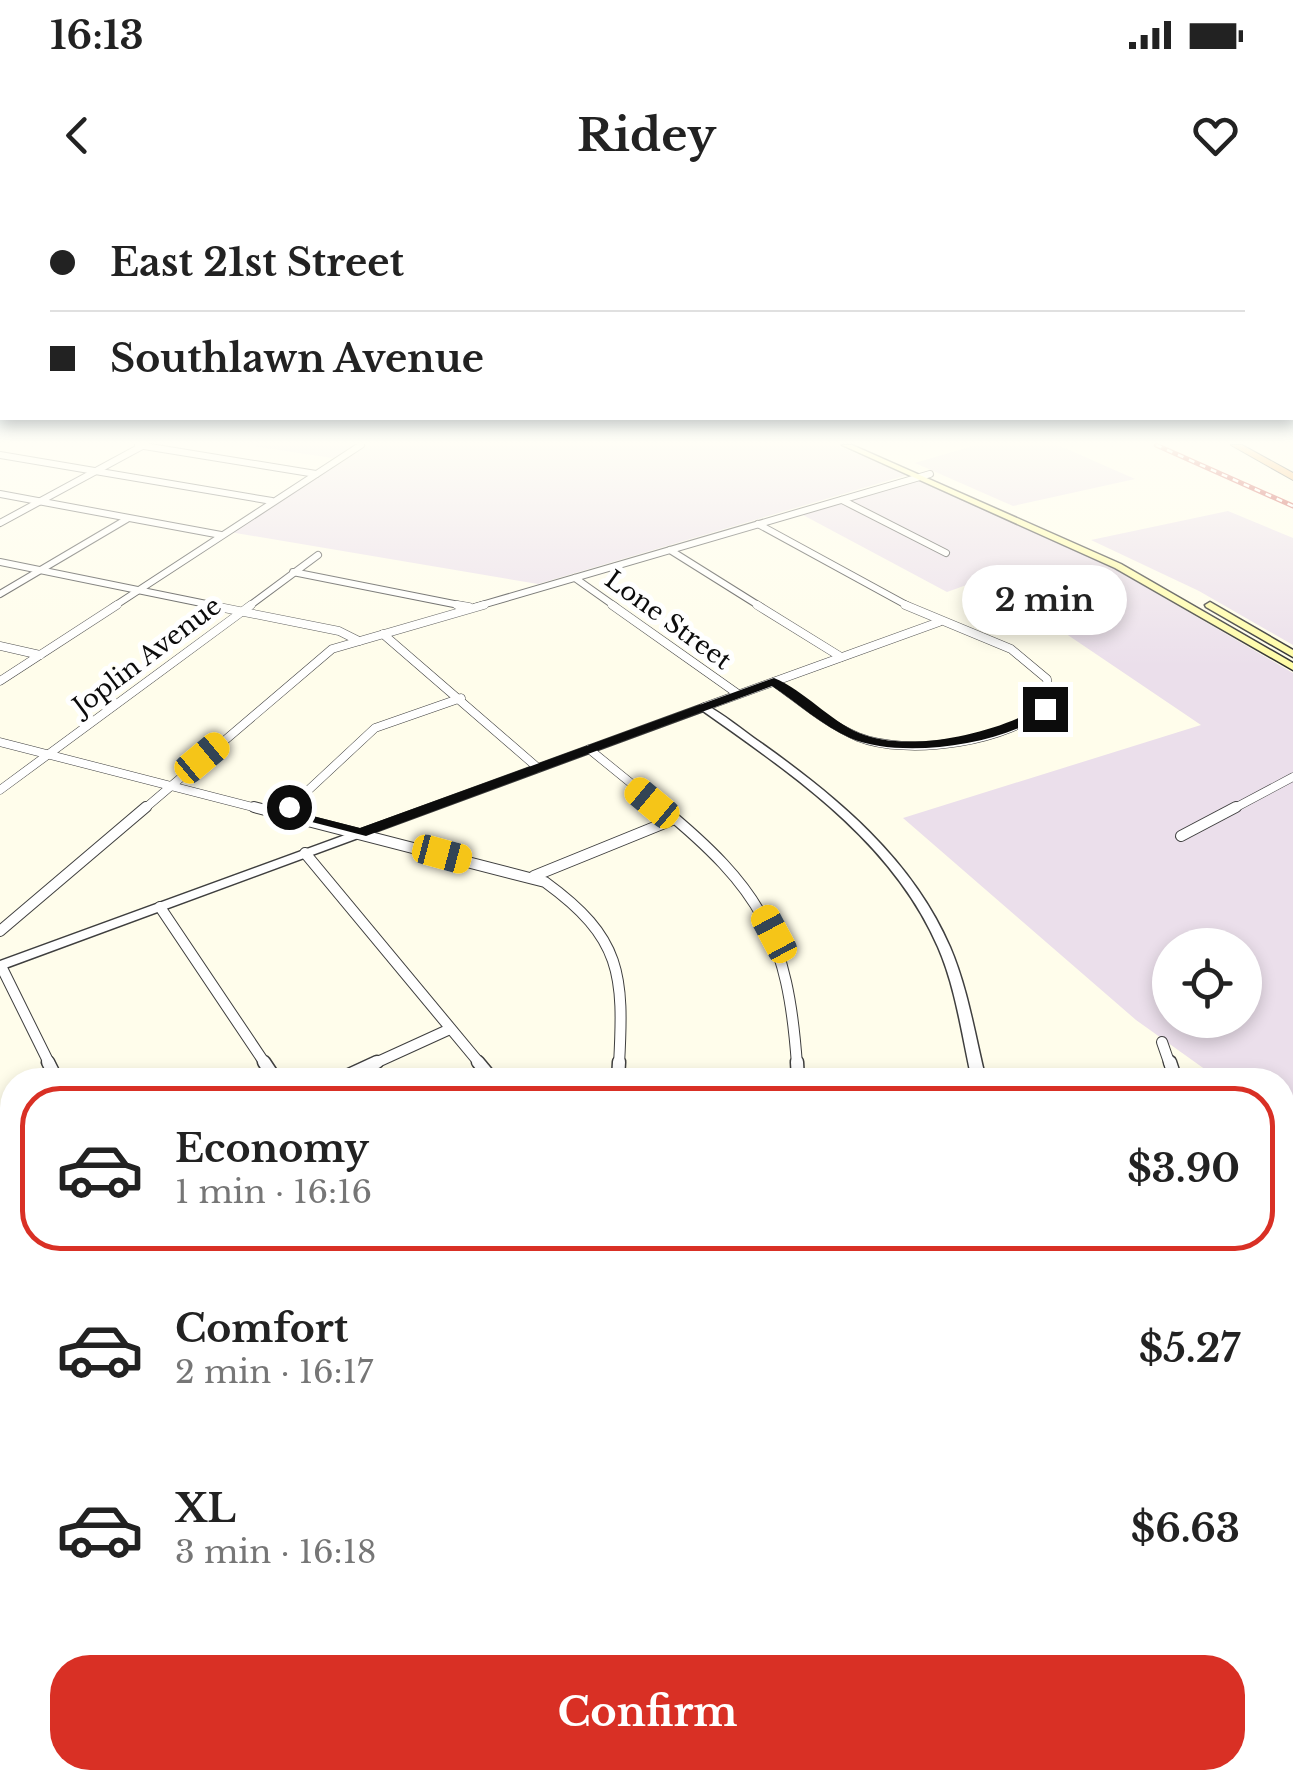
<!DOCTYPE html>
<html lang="en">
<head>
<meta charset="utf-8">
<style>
	body { margin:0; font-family:"Libre Baskerville",serif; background:#f6f6f6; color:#222; height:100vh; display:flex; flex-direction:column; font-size:38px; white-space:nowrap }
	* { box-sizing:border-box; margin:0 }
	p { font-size:32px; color:#767676 }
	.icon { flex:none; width:55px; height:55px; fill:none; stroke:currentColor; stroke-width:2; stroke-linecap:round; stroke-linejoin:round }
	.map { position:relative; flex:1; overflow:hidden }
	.sheet { position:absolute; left:0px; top:868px; width:1295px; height:722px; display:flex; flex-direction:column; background:#fff; border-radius:40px 40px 0 0; box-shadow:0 5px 15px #0003 }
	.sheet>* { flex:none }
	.top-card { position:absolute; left:0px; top:0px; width:1295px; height:220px; box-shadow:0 5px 15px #0003; display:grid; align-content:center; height:220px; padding:0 50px; background:#fff }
	.fabs { position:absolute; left:1152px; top:728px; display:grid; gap:20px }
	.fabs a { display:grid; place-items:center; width:110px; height:110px; border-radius:50%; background:#fff; box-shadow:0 5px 15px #0003; font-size:50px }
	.end { position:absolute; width:45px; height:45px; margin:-22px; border:12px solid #0c0c0c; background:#fff; box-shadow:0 0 0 5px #fff }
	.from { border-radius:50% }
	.bubble { position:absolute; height:70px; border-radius:35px; background:#fff; box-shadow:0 5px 15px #0003; font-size:32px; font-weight:800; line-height:70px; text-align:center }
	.car { position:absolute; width:30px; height:60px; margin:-30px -15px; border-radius:12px; box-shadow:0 0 8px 2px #0007; background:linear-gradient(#f5c518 24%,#345 0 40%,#f5c518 0 76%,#345 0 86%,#f5c518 0) }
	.top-card b { display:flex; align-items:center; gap:35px; height:95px; font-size:38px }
	.top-card b+b { border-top:2px solid #e0e0e0 }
	.top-card i { width:25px; height:25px; background:#222 }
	ul { padding:18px 0 0; list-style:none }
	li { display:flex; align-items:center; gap:30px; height:165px; margin:0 20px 15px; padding:0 30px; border:5px solid transparent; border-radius:40px }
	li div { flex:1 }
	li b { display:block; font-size:38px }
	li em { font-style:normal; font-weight:800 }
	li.current { border-color:#d93025 }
	li>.icon { width:90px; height:90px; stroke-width:1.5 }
	.primary-button { display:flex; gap:20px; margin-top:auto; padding:20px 50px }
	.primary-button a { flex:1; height:115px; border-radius:40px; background:#d93025; color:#fff; font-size:40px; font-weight:800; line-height:115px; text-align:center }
	.status { display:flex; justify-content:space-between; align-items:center; height:70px; padding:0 50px; background:#fff; direction:ltr }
	.status svg { height:28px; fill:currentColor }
	header { display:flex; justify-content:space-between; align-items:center; height:130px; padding:0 50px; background:#fff; font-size:45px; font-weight:800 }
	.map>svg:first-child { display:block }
</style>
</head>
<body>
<div class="status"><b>16:13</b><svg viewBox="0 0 49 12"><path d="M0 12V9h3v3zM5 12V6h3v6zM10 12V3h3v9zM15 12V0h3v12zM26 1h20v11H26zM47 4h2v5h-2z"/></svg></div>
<header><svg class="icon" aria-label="back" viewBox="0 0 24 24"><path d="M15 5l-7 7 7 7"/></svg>Ridey<svg class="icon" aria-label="heart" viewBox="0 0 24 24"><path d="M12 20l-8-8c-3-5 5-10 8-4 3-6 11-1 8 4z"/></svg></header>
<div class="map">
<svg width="1293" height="1589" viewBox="0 0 1293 1589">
	<rect width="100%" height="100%" fill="#fffdeb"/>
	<g fill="#ebdfeb" fill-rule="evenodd">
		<path d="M 246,245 L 836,245 L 907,275 L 538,384 L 230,332 L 339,259 Z"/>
		<path d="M 976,245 L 1058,245 L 1135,279 L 1013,306 L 915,263 Z"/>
		<path d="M 917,280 L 1106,364 L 1293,473 L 1293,932 L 1283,924 L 1282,880 L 1220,880 L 1136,820 L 903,618 L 1201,525 L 1053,425 L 972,383 L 947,392 L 803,315 ZM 1170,745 L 1245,745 L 1245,820 L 1170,820 Z"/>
		<path d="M 1228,311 L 1293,338 L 1293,445 L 1199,391 L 1091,340 Z"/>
	</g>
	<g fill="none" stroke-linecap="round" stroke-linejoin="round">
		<g stroke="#3f3f3f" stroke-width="8">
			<g id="minor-far4">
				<path d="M 138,245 L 316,274"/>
				<path d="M 0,255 L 272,301"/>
				<path d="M 0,294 L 221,335"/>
				<path d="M 842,300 L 946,353"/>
				<path d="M 0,323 L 144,245"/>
				<path d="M 758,324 L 910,407"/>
				<path d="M 670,350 L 761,407"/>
				<path d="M 0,362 L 221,407"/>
				<path d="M 293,372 L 469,407"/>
				<path d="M 575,378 L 616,407"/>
				<path d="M 0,394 L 127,319"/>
				<path d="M 113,407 L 361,245"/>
				<path d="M 248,407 L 318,355"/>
				<path d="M 475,407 L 930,274"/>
			</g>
		</g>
		<g stroke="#3f3f3f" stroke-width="9">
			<g id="minor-far3">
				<path d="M 209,405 L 339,431 L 359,441"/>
				<path d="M 457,405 L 469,407"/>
				<path d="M 612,405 L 738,494"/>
				<path d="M 757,405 L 841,457"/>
				<path d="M 383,434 L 538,568"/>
				<path d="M 0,446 L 40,455"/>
				<path d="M 0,481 L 117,405"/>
				<path d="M 774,482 C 801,501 827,524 858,537 C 908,557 1012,542 1049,504 L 1047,479 L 1011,449 L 905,405"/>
				<path d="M 704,507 L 939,422"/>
				<path d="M 0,542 L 264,610"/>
				<path d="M 589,549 L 664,610"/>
				<path d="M 0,590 L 251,405"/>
				<path d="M 143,610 L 332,449 L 484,405"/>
				<path d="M 287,610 L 375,528 L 461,498"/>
				<path d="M 1231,610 L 1293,577"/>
			</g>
		</g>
		<g stroke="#3f3f3f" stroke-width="12">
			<g id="minor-far2">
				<path d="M 254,607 L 545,682 C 622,738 624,774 619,865"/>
				<path d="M 661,607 C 761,689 788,736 797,865"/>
				<path d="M 283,613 L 289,607"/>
				<path d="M 1181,636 L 1236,607"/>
				<path d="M 305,653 L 481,865"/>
				<path d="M 534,676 L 672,620"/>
				<path d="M 160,707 L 266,865"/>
				<path d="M 0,731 L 146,607"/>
				<path d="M 1,766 L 50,865"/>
				<path d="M 1162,842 L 1170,865"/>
				<path d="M 371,865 L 450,829"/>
			</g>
		</g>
		<g stroke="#3f3f3f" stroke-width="15">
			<g id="minor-far1">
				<path d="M 48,862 L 57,880"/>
				<path d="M 264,862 L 276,880"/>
				<path d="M 478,862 L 493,880"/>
				<path d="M 797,862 L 798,880"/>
				<path d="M 1170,862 L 1176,880"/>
				<path d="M 338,880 L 377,862"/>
				<path d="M 618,880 L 619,862"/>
				<path d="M 1282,946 L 1293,946"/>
				<path d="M 0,1034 L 12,1028"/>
				<path d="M 1282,1153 L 1293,1180"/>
			</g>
		</g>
		<g stroke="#3f3f3f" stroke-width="18">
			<g id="minor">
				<path d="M 1282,1252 L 1293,1255"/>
				<path d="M 385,1578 L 391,1589"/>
				<path d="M 68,1589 L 85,1578"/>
				<path d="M 558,1589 L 573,1578"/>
			</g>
		</g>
		<g stroke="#3f3f3f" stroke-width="3">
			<g id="tertiary">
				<path d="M 704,504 C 724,514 742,530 761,543 C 837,597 912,659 950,747 C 968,789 975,836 986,880 L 972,880 C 962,836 956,788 938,747 C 892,641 793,575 703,511 L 0,770 L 0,761 Z"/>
				<path d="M 1282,1492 L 1293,1494 L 1293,1514 L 1282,1512 Z"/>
			</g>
		</g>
		<g stroke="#2e2e2e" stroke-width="3">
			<g id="secondary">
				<path d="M 842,245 L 852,245 L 1121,364 L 1293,463 L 1293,470 L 1115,368 Z"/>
				<path d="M 1210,402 L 1293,450 L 1293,457 L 1206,407 L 1205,405 Z"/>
			</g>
		</g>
		<g stroke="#1d1d1d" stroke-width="2">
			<path id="motorway" d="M 1231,245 L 1242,245 L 1293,273 L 1293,280 Z"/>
		</g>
		<use href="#minor-far4" stroke="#fff" stroke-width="6"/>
		<use href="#minor-far3" stroke="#fff" stroke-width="8"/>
		<use href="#minor-far2" stroke="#fff" stroke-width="10"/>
		<use href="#minor-far1" stroke="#fff" stroke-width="12"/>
		<use href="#minor" stroke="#fff" stroke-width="15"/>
		<use href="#tertiary" fill="#fff" fill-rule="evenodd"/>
		<use href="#secondary" fill="#fffca6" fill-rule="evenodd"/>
		<use href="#motorway" fill="#f7aa51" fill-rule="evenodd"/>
		<g stroke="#bd2722" stroke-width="5">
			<path id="rail" d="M 1156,245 L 1293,306"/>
		</g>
		<use href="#rail" stroke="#fff" stroke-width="2.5" stroke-dasharray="6" stroke-linecap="butt"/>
	</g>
	<linearGradient id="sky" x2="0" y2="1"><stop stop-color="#91c2ee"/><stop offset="0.52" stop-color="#fffef6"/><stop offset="1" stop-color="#fffef6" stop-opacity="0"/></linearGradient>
	<rect width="1293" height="467" fill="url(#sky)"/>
	<path fill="#0c0c0c" d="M 774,478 C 805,491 829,520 859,533 C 908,554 997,533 1040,507 L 1051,509 C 1009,545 901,560 850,538 C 823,526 797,503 772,486 L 366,636 L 277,613 L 289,603 L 296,607 L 293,611 L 360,628 Z"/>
	<g text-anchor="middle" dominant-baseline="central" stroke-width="10" stroke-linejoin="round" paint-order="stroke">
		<g font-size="25" fill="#0c0c0c" stroke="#fff">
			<text transform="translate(668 420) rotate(36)">Lone Street</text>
			<text transform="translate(147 456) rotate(-37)">Joplin Avenue</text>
		</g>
	</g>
</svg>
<div class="fabs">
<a><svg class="icon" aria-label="locate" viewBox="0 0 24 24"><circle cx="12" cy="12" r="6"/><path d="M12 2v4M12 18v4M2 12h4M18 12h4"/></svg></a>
</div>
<i class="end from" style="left:289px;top:607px"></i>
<i class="end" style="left:1045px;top:509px"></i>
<div class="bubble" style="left:962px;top:365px;width:165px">2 min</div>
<i class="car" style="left:202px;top:558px;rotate:50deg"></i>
<i class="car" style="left:652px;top:603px;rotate:310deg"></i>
<i class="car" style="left:442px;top:654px;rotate:105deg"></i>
<i class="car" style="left:774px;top:734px;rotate:332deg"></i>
<div class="top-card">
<b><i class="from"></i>East 21st Street</b>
<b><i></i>Southlawn Avenue</b>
</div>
<section class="sheet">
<ul>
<li class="current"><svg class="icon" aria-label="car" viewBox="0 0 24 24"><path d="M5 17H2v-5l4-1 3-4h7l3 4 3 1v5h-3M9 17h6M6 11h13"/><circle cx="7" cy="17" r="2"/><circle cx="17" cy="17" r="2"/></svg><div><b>Economy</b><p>1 min · 16:16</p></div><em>$3.90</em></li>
<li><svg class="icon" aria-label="car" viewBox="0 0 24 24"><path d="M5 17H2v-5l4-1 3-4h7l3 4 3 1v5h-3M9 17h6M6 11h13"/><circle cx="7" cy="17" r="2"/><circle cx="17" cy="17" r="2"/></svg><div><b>Comfort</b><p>2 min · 16:17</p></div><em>$5.27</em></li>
<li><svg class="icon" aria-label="car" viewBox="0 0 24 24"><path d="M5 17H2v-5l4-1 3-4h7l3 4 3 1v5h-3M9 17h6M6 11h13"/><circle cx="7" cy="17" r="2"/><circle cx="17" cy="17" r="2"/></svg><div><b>XL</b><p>3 min · 16:18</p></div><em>$6.63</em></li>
</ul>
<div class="primary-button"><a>Confirm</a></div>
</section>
</div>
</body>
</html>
